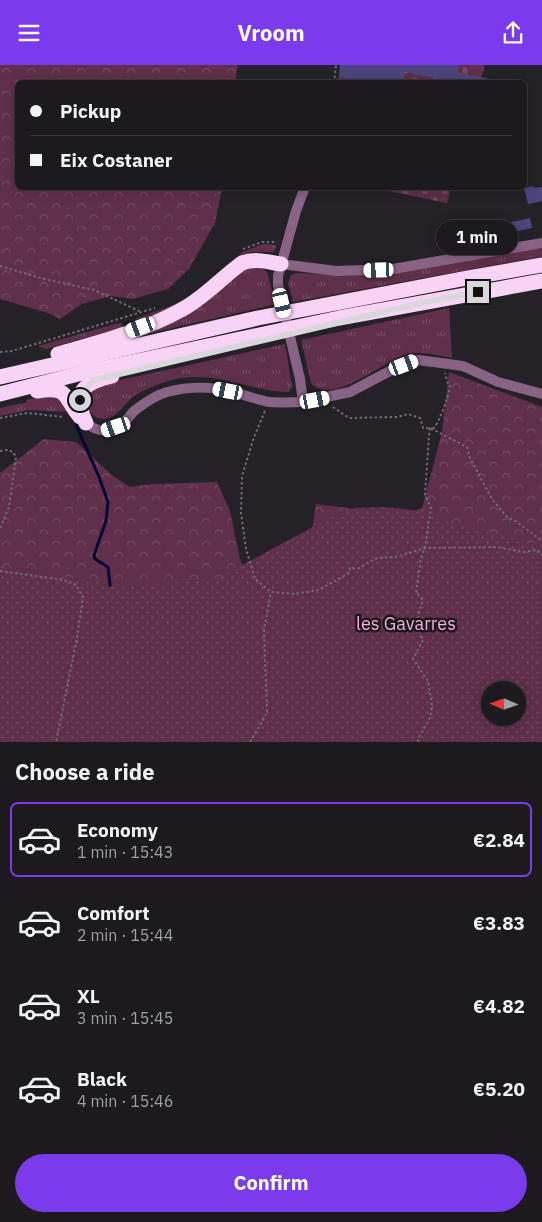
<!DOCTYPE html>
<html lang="en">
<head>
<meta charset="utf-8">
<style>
	body { margin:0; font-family:"IBM Plex Sans",sans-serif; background:#252326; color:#f1f3f6; height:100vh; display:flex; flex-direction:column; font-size:19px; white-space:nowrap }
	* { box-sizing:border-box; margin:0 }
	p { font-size:16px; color:#a0a1a4 }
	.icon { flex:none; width:28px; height:28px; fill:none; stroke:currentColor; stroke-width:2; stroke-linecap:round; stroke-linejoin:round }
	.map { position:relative; height:677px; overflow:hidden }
	.panel { display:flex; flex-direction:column; background:#1c1a1d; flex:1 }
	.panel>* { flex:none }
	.hud { position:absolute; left:15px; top:15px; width:512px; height:110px; border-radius:8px; box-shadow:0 2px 12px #0003,0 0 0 1px #3a383b; display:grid; align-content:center; height:110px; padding:0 15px; background:#1c1a1d }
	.needle { width:32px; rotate:272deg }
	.controls { position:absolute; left:481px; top:616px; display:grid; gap:10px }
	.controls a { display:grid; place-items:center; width:45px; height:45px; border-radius:50%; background:#1c1a1d; box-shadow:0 2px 12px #0003,0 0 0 1px #3a383b; font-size:25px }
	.end { position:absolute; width:22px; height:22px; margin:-11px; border:6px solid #d9d7db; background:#111; box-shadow:0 0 0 2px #111 }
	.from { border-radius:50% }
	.bubble { position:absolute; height:35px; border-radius:18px; background:#1c1a1d; box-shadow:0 2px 12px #0003,0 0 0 1px #3a383b; font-size:16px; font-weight:700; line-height:35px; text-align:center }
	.car { position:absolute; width:15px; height:30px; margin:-15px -8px; border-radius:6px; box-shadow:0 0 4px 1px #0007; background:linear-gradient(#fff 24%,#345 0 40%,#fff 0 76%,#345 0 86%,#fff 0) }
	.hud b { display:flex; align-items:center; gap:18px; height:48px; font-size:19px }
	.hud b+b { border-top:1px solid #3a383b }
	.hud i { width:12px; height:12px; background:#f1f3f6 }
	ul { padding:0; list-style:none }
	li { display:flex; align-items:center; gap:15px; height:75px; margin:0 10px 8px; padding:0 5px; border:2px solid transparent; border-radius:8px }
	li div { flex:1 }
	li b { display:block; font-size:19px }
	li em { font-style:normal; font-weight:700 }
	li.current { border-color:#7c3aed }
	li>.icon { width:45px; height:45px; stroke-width:1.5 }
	h2 { padding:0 15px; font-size:22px; line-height:60px }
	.cta { display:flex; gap:10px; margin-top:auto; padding:10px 15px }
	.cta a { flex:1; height:58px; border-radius:30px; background:#7c3aed; color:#fff; font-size:20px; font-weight:700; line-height:58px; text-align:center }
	header { display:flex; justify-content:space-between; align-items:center; height:65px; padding:0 15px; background:#7c3aed; color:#fff; font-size:22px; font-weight:700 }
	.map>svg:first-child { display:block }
</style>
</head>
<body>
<header><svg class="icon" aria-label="menu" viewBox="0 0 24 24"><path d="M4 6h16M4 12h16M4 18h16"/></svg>Vroom<svg class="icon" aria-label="share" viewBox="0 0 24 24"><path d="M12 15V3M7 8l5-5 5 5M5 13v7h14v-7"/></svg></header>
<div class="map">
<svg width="542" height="677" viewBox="0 0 542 677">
	<defs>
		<pattern id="grass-tufts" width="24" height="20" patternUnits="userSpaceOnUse" patternTransform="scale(1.25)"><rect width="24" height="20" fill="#602f4a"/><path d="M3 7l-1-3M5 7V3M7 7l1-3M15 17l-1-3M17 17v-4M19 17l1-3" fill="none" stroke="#764c64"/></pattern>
		<pattern id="forest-crowns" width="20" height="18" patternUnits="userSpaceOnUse" patternTransform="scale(1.25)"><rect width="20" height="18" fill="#602f4a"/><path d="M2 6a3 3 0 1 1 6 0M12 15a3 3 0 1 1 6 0" fill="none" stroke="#764c64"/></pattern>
		<pattern id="cemetery-stones" width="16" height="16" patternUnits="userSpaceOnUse" patternTransform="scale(1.25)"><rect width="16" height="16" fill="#602f4a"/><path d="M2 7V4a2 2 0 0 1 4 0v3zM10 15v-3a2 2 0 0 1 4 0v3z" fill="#764c64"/></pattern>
		<pattern id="park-dots" width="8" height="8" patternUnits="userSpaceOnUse" patternTransform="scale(1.25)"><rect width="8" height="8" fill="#602f4a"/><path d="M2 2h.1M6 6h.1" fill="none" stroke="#764c64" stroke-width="1.8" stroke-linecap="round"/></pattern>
	</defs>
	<rect width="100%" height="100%" fill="#252227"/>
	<g fill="url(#grass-tufts)">
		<path d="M 263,179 L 276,180 L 276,183 L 273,187 C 259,187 250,185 238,192 C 212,217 191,236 157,248 C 150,251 142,255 135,256 L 136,253 L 171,241 L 188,233 L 211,216 L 242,187 Z"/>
		<path d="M 542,182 L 542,191 L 293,237 L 288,218 L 291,210 L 295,208 L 337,210 Z"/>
		<path d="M 246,202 L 261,202 L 267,207 L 276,239 L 116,276 Z"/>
		<path d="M 449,243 L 452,293 C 439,291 423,286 409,289 C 386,293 332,343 311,318 L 301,275 Z"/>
		<path d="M 122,258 L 122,262 L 116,264 L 46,284 L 38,281 L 115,259 Z"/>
		<path d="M 285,279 L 292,322 L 289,327 C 243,326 211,301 162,318 C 152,322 140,326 132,333 C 121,342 114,358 98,353 C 91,350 88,345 87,338 C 85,329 92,325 98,320 Z"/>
		<path d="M 53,330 L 58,331 L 71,347 L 28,345 L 0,351 L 0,343 L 27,337 L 26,335 Z"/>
	</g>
	<g fill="url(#forest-crowns)" fill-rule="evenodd">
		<path d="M 0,0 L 238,0 L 235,17 L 18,18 L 18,122 L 222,123 L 215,158 L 189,204 L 168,224 L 133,234 L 110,231 L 82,239 L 60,254 L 48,248 L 0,234 Z"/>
		<path d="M 449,307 L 542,342 L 542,677 L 0,677 L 0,408 L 44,374 L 76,377 L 112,410 L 130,422 L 152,419 L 217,417 L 230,446 L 240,494 L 249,519 L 310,478 L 316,439 L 402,450 L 422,443 L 442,367 ZM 490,625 L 518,625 L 518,652 L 490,652 Z"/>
	</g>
	<g fill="url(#cemetery-stones)">
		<path d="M 340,0 L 485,0 L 480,17 L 338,18 Z"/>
		<path d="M 374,123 L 451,122 L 451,123 L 447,138 Z"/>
	</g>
	<path fill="url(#park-dots)" fill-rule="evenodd" d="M 383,442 L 414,445 L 451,458 L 542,480 L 542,677 L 0,677 L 0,501 L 20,507 L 53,510 L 109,519 L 136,521 L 218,513 L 324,456 L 356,443 ZM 490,625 L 518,625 L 518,652 L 490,652 Z"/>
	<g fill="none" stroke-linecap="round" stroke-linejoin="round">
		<path stroke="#060538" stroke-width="3" d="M 76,360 L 99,412 L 108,437 L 106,456 L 94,490 L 95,494 L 108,502 L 110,520"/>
	</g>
	<g fill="#4e447e">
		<path d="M 340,0 L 459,0 L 457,7 L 490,14 L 490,18 L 457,18 L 405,7 L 403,18 L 367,18 L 339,12 Z"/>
		<path d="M 533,121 L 534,123 L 542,122 L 542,136 L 528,139 L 524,123 Z"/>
		<path d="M 530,153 L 532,163 L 495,171 L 493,161 Z"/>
	</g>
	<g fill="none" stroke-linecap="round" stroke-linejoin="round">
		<g stroke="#706d72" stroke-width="2" stroke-dasharray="2.5 2.5" stroke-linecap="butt">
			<path d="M 334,18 L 336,0"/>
			<path d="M 243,184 L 262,177 L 277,177"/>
			<path d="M 0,201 L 44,214 L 94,225 L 141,247"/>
			<path d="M 0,287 L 12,286 L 155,243"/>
			<path d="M 333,342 L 349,353 L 397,352 L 408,349 L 420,353 L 423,363 L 430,363 L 467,382 L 470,393 L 492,434 L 507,452 L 517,457 L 542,476"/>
			<path d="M 265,346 L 254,372 L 242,411 L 241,448 L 246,484 L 255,514 L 271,527 L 294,529 L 319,525 L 349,508 L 350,503 L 357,504 L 377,493 L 396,492 L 425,483 L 497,482 L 523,487 L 537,485 L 542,490"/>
			<path d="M 0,353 L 27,348 L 64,352"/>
			<path d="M 0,386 L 7,385 L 13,387 L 16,392 L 9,442 L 0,464"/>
			<path d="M 0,506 L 64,515 L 76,520 L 83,532 L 77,573 L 56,677"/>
			<path d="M 250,677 L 267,648 L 264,565 L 271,527"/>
			<path d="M 418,677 L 419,672 L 430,653 L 432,640 L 428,616 L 413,594 L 423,575 C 414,561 418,549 423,535 L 416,528 L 421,493 L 425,483 L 431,443 L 425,430 L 429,370 L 430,363 L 434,363 C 441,353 449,331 450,320 L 448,319 L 445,308"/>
		</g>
		<g stroke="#886386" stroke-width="10">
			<path d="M 281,199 L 336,206 L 393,204 L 542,178"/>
			<path d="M 303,337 L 350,327 L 390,306 L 418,295 L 463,301 L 498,317 L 542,329"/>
			<path d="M 86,358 C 98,368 112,368 124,357 C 128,354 131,349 134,346 C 143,339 156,330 167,327 C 186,322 209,321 228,326 C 242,329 255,334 269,337 C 280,338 292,337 303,337 L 300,314 L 278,220 L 278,211 L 296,146 L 305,122"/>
		</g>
		<g stroke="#f8d3f6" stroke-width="15">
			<path d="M 58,289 C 99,277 143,266 181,245 C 204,233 221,213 242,198 C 255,193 268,197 281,199"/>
			<path d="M 0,312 L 258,253 L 467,213 L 542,200"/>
			<path d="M 37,326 C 70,321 63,332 80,352"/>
			<path d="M 0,329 L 86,307 L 339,253 L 542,216"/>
			<path d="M 86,358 C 72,328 82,318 112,311"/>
		</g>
	</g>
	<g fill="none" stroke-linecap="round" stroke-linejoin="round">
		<path stroke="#d9d7db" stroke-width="6" d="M 80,335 L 82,327 L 94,315 L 426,237 L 478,227"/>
	</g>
	<g text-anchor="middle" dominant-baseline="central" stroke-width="5" stroke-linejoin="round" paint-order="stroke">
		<g font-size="18" fill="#f9aed5" stroke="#1b191d">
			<text x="406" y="558">les Gavarres</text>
		</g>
	</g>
</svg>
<div class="controls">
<a><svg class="needle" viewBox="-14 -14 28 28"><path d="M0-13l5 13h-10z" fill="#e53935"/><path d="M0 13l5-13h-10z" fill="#a0a1a4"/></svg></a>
</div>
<i class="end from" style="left:80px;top:335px"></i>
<i class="end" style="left:478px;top:227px"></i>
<div class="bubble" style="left:436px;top:155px;width:82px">1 min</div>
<i class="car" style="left:379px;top:205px;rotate:268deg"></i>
<i class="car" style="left:282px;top:238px;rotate:167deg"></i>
<i class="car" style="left:141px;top:262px;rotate:250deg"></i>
<i class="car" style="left:404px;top:300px;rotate:69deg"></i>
<i class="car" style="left:228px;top:326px;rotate:281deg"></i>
<i class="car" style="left:315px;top:335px;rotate:79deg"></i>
<i class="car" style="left:116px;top:362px;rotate:251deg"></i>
<div class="hud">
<b><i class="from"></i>Pickup</b>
<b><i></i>Eix Costaner</b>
</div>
</div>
<section class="panel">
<h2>Choose a ride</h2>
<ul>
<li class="current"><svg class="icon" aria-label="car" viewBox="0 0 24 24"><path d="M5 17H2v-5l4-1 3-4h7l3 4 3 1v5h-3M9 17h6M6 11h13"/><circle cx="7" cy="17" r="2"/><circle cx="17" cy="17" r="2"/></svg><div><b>Economy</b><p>1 min · 15:43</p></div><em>€2.84</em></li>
<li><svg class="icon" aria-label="car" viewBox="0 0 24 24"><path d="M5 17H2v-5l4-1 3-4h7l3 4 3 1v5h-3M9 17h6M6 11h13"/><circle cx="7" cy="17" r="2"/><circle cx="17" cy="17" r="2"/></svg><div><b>Comfort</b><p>2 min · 15:44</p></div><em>€3.83</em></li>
<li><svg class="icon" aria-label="car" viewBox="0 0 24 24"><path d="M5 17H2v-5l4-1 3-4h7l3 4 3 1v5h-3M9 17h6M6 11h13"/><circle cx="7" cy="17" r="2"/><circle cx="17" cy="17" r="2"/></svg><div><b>XL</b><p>3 min · 15:45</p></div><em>€4.82</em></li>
<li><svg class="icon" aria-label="car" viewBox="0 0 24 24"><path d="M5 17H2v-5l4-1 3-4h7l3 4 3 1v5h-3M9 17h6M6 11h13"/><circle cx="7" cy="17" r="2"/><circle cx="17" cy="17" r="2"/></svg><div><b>Black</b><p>4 min · 15:46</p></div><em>€5.20</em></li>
</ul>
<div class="cta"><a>Confirm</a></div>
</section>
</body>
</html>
